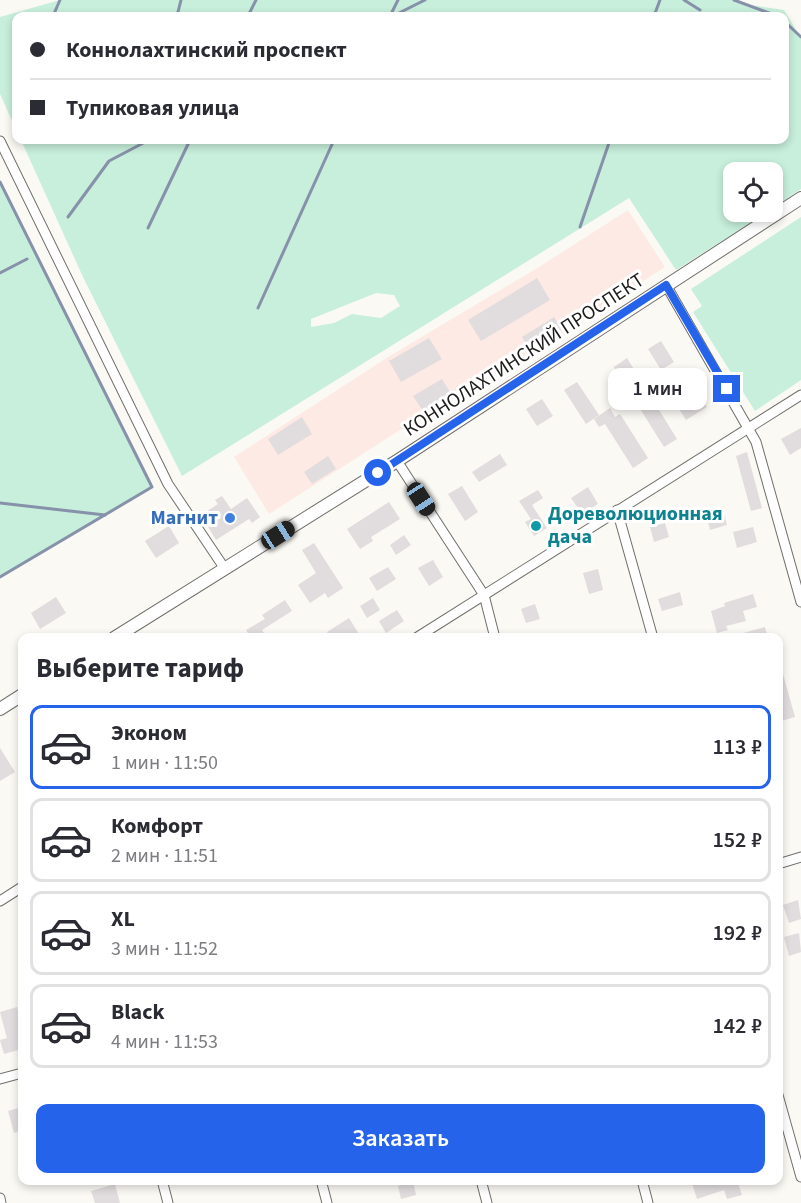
<!DOCTYPE html>
<html lang="ru">
<head>
<meta charset="utf-8">
<style>
	body { margin:0; font-family:"Source Sans 3",sans-serif; background:#f2f2f3; color:#2b2b33; height:100vh; display:flex; flex-direction:column; font-size:22px; white-space:nowrap }
	* { box-sizing:border-box; margin:0 }
	p { font-size:20px; color:#7c7c81 }
	.icon { flex:none; width:33px; height:33px; fill:none; stroke:currentColor; stroke-width:2; stroke-linecap:round; stroke-linejoin:round }
	.map { position:relative; flex:1; overflow:hidden }
	.side { position:absolute; left:18px; top:633px; width:765px; height:552px; display:flex; flex-direction:column; background:#fff; border-radius:12px; box-shadow:0 3px 9px #0003 }
	.side>* { flex:none }
	.guide { position:absolute; left:12px; top:12px; width:777px; height:132px; border-radius:12px; box-shadow:0 3px 9px #0003; display:grid; align-content:center; height:132px; padding:0 18px; background:#fff }
	.buttons { position:absolute; left:723px; top:162px; display:grid; gap:12px }
	.buttons a { display:grid; place-items:center; width:60px; height:60px; border-radius:12px; background:#fff; box-shadow:0 3px 9px #0003; font-size:30px }
	.end { position:absolute; width:27px; height:27px; margin:-14px; border:8px solid #2563eb; background:#fff; box-shadow:0 0 0 3px #fff }
	.from { border-radius:50% }
	.bubble { position:absolute; height:42px; border-radius:12px; background:#fff; box-shadow:0 3px 9px #0003; font-size:20px; font-weight:600; line-height:42px; text-align:center }
	.car { position:absolute; width:18px; height:36px; margin:-18px -9px; border-radius:8px; box-shadow:0 0 4px 2px #0007; background:linear-gradient(#222 24%,#8ab4d8 0 40%,#222 0 76%,#8ab4d8 0 86%,#222 0) }
	.guide b { display:flex; align-items:center; gap:21px; height:57px; font-size:22px }
	.guide b+b { border-top:2px solid #e1e1e2 }
	.guide i { width:15px; height:15px; background:#2b2b33 }
	ul { padding:0; list-style:none }
	li { display:flex; align-items:center; gap:18px; height:84px; margin:0 12px 9px; padding:0 6px; border:3px solid #e1e1e2; border-radius:12px }
	li div { flex:1 }
	li b { display:block; font-size:22px }
	li em { font-style:normal; font-weight:600 }
	li.current { border-color:#2563eb }
	li>.icon { width:54px; height:54px; stroke-width:1.5 }
	h2 { padding:0 18px; font-size:27px; line-height:72px }
	.cta { display:flex; gap:12px; margin-top:auto; padding:12px 18px }
	.cta a { flex:1; height:69px; border-radius:12px; background:#2563eb; color:#fff; font-size:24px; font-weight:600; line-height:69px; text-align:center }
	.map>svg:first-child { display:block }
</style>
</head>
<body>
<div class="map">
<svg width="801" height="1203" viewBox="0 0 801 1203">
	<rect width="100%" height="100%" fill="#fbf9f4"/>
	<path fill="#feeae4" d="M 628,210 L 665,267 L 576,325 L 422,416 L 269,514 L 234,457 L 388,357 L 539,267 Z"/>
	<g fill="#c7efdb" fill-rule="evenodd">
		<path d="M 60,0 L 736,0 L 737,3 L 784,10 L 801,38 L 801,189 L 773,208 L 772,172 L 734,172 L 734,212 L 767,212 L 676,270 L 629,198 L 182,476 L 83,277 L 21,140 L 784,140 L 784,16 L 16,16 L 16,130 L 0,94 L 0,17 ZM 376,293 L 394,295 L 400,306 L 381,318 L 352,314 L 334,323 L 311,327 L 311,319 Z"/>
		<path d="M 0,182 L 152,487 L 0,577 Z"/>
		<path d="M 801,217 L 801,380 L 755,411 L 693,312 L 702,306 L 691,289 Z"/>
	</g>
	<g fill="none" stroke-linecap="round" stroke-linejoin="round">
		<g stroke="#8792aa" stroke-width="3">
			<path d="M 684,0 L 700,10"/>
			<path d="M 734,0 L 777,16"/>
			<path d="M 53,16 L 60,0"/>
			<path d="M 177,16 L 181,0"/>
			<path d="M 248,16 L 256,0"/>
			<path d="M 390,16 L 398,0"/>
			<path d="M 393,16 L 425,0"/>
			<path d="M 654,16 L 660,0"/>
			<path d="M 784,21 L 801,37"/>
			<path d="M 0,182 L 152,487 L 0,577"/>
			<path d="M 68,217 L 109,161 L 149,140"/>
			<path d="M 580,227 L 610,140"/>
			<path d="M 148,228 L 190,140"/>
			<path d="M 0,273 L 27,259"/>
			<path d="M 258,308 L 334,140"/>
			<path d="M 0,503 L 105,515"/>
		</g>
	</g>
	<g fill="#e1dcde">
		<path d="M 537,278 L 550,300 L 481,341 L 468,320 Z"/>
		<path d="M 554,317 L 562,329 L 529,349 L 522,337 Z"/>
		<path d="M 429,338 L 442,359 L 401,382 L 389,361 Z"/>
		<path d="M 661,341 L 674,362 L 661,370 L 648,349 Z"/>
		<path d="M 627,358 L 677,439 L 664,447 L 614,367 Z"/>
		<path d="M 442,379 L 451,394 L 423,411 L 413,396 Z"/>
		<path d="M 577,382 L 599,415 L 586,424 L 564,390 Z"/>
		<path d="M 696,390 L 707,407 L 686,420 L 675,403 Z"/>
		<path d="M 542,399 L 553,416 L 537,426 L 526,409 Z"/>
		<path d="M 610,408 L 615,417 L 620,414 L 648,458 L 633,468 L 605,424 L 599,427 L 594,419 Z"/>
		<path d="M 302,417 L 312,434 L 278,455 L 268,439 Z"/>
		<path d="M 801,428 L 801,448 L 790,455 L 781,439 Z"/>
		<path d="M 747,452 L 762,508 L 751,511 L 736,456 Z"/>
		<path d="M 500,454 L 507,465 L 479,482 L 472,472 Z"/>
		<path d="M 328,456 L 336,469 L 312,484 L 304,472 Z"/>
		<path d="M 462,486 L 478,512 L 465,521 L 448,494 Z"/>
		<path d="M 588,487 L 598,504 L 582,514 L 571,498 Z"/>
		<path d="M 538,490 L 543,498 L 532,505 L 547,528 L 534,536 L 525,522 L 531,519 L 519,501 Z"/>
		<path d="M 222,496 L 231,509 L 247,498 L 260,517 L 252,523 L 249,519 L 216,540 L 201,515 L 218,504 L 215,500 Z"/>
		<path d="M 389,502 L 400,519 L 371,537 L 373,541 L 360,549 L 347,529 Z"/>
		<path d="M 723,509 L 727,525 L 710,530 L 706,514 Z"/>
		<path d="M 665,523 L 669,537 L 654,542 L 650,527 Z"/>
		<path d="M 169,526 L 179,543 L 156,558 L 145,541 Z"/>
		<path d="M 753,527 L 757,542 L 737,548 L 733,532 Z"/>
		<path d="M 404,535 L 411,545 L 396,555 L 390,545 Z"/>
		<path d="M 314,543 L 343,588 L 328,598 L 325,593 L 310,603 L 298,585 L 316,573 L 302,550 Z"/>
		<path d="M 433,560 L 443,577 L 429,586 L 418,568 Z"/>
		<path d="M 388,567 L 396,579 L 377,591 L 369,578 Z"/>
		<path d="M 598,569 L 603,590 L 589,594 L 583,573 Z"/>
		<path d="M 680,592 L 683,605 L 662,611 L 658,599 Z"/>
		<path d="M 753,594 L 757,607 L 743,611 L 746,621 L 726,626 L 728,630 L 717,633 L 711,611 L 725,606 L 724,603 Z"/>
		<path d="M 56,597 L 66,613 L 40,629 L 31,613 Z"/>
		<path d="M 373,598 L 380,610 L 367,618 L 360,606 Z"/>
		<path d="M 285,600 L 292,611 L 262,630 L 267,638 L 251,638 L 246,630 L 265,619 L 262,615 Z"/>
		<path d="M 535,604 L 540,619 L 526,623 L 521,609 Z"/>
		<path d="M 397,610 L 404,621 L 386,633 L 379,621 Z"/>
		<path d="M 349,618 L 359,634 L 354,638 L 330,638 L 327,632 Z"/>
		<path d="M 765,627 L 768,638 L 736,638 L 736,635 Z"/>
		<path d="M 781,667 L 795,717 L 778,722 L 778,668 Z"/>
		<path d="M 0,748 L 15,772 L 0,781 Z"/>
		<path d="M 798,900 L 801,919 L 789,923 L 783,905 Z"/>
		<path d="M 799,933 L 801,952 L 789,956 L 784,937 Z"/>
		<path d="M 17,1007 L 22,1026 L 22,1049 L 4,1054 L 0,1040 L 7,1038 L 0,1012 Z"/>
		<path d="M 22,1107 L 22,1130 L 14,1133 L 8,1111 Z"/>
		<path d="M 691,1180 L 737,1180 L 742,1195 L 727,1199 L 724,1190 L 697,1199 Z"/>
		<path d="M 413,1181 L 416,1195 L 401,1199 L 398,1186 Z"/>
		<path d="M 115,1184 L 120,1203 L 95,1203 L 91,1191 Z"/>
	</g>
	<g fill="none" stroke-linecap="round" stroke-linejoin="round">
		<g stroke="#716f6b" stroke-width="11">
			<g id="minor">
				<path d="M 0,141 L 168,484 L 225,569"/>
				<path d="M 666,285 L 756,442 L 801,602"/>
				<path d="M 397,461 L 484,595 L 495,638"/>
				<path d="M 617,510 L 653,638"/>
				<path d="M 416,638 L 801,395"/>
				<path d="M 778,864 L 801,857"/>
				<path d="M 0,901 L 22,887"/>
				<path d="M 0,1079 L 22,1073"/>
				<path d="M 778,1095 L 801,1177"/>
				<path d="M 162,1180 L 168,1203"/>
				<path d="M 321,1180 L 327,1203"/>
				<path d="M 481,1180 L 487,1203"/>
				<path d="M 642,1180 L 648,1203"/>
				<path d="M 0,1198 L 1,1203"/>
			</g>
		</g>
		<g stroke="#716f6b" stroke-width="14">
			<g id="secondary">
				<path d="M 114,638 L 397,461 L 801,198"/>
				<path d="M 0,709 L 22,695"/>
			</g>
		</g>
		<use href="#minor" stroke="#fff" stroke-width="9"/>
		<use href="#secondary" stroke="#fff" stroke-width="12"/>
	</g>
	<g fill="none" stroke-linecap="round" stroke-linejoin="round">
		<path stroke="#2563eb" stroke-width="8" d="M 378,473 L 666,285 L 727,389"/>
	</g>
	<circle fill="#3f7fe0" stroke="#fff" stroke-width="2" cx="230" cy="518" r="6"/>
	<circle fill="#0f9aa8" stroke="#fff" stroke-width="2" cx="536" cy="526" r="6"/>
	<g text-anchor="middle" dominant-baseline="central" stroke-width="6" stroke-linejoin="round" paint-order="stroke">
		<g font-size="20" fill="#1d1c1b" stroke="#fff">
			<text transform="translate(524 355) rotate(-33)">КОННОЛАХТИНСКИЙ ПРОСПЕКТ</text>
		</g>
		<g font-size="20" font-weight="bold" fill="#0d838f" stroke="#fff" text-anchor="start">
			<text x="548" y="514">Дореволюционная<tspan x="548" dy="23">дача</tspan></text>
		</g>
		<g font-size="20" font-weight="bold" fill="#366cbe" stroke="#fff" text-anchor="end">
			<text x="218" y="518">Магнит</text>
		</g>
	</g>
</svg>
<div class="buttons">
<a><svg class="icon" aria-label="locate" viewBox="0 0 24 24"><circle cx="12" cy="12" r="6"/><path d="M12 2v4M12 18v4M2 12h4M18 12h4"/></svg></a>
</div>
<i class="end from" style="left:378px;top:473px"></i>
<i class="end" style="left:727px;top:389px"></i>
<div class="bubble" style="left:608px;top:368px;width:99px">1 мин</div>
<i class="car" style="left:421px;top:499px;rotate:147deg"></i>
<i class="car" style="left:278px;top:535px;rotate:58deg"></i>
<div class="guide">
<b><i class="from"></i>Коннолахтинский проспект</b>
<b><i></i>Тупиковая улица</b>
</div>
<section class="side">
<h2>Выберите тариф</h2>
<ul>
<li class="current"><svg class="icon" aria-label="car" viewBox="0 0 24 24"><path d="M5 17H2v-5l4-1 3-4h7l3 4 3 1v5h-3M9 17h6M6 11h13"/><circle cx="7" cy="17" r="2"/><circle cx="17" cy="17" r="2"/></svg><div><b>Эконом</b><p>1 мин · 11:50</p></div><em>113 ₽</em></li>
<li><svg class="icon" aria-label="car" viewBox="0 0 24 24"><path d="M5 17H2v-5l4-1 3-4h7l3 4 3 1v5h-3M9 17h6M6 11h13"/><circle cx="7" cy="17" r="2"/><circle cx="17" cy="17" r="2"/></svg><div><b>Комфорт</b><p>2 мин · 11:51</p></div><em>152 ₽</em></li>
<li><svg class="icon" aria-label="car" viewBox="0 0 24 24"><path d="M5 17H2v-5l4-1 3-4h7l3 4 3 1v5h-3M9 17h6M6 11h13"/><circle cx="7" cy="17" r="2"/><circle cx="17" cy="17" r="2"/></svg><div><b>XL</b><p>3 мин · 11:52</p></div><em>192 ₽</em></li>
<li><svg class="icon" aria-label="car" viewBox="0 0 24 24"><path d="M5 17H2v-5l4-1 3-4h7l3 4 3 1v5h-3M9 17h6M6 11h13"/><circle cx="7" cy="17" r="2"/><circle cx="17" cy="17" r="2"/></svg><div><b>Black</b><p>4 мин · 11:53</p></div><em>142 ₽</em></li>
</ul>
<div class="cta"><a>Заказать</a></div>
</section>
</div>
</body>
</html>
